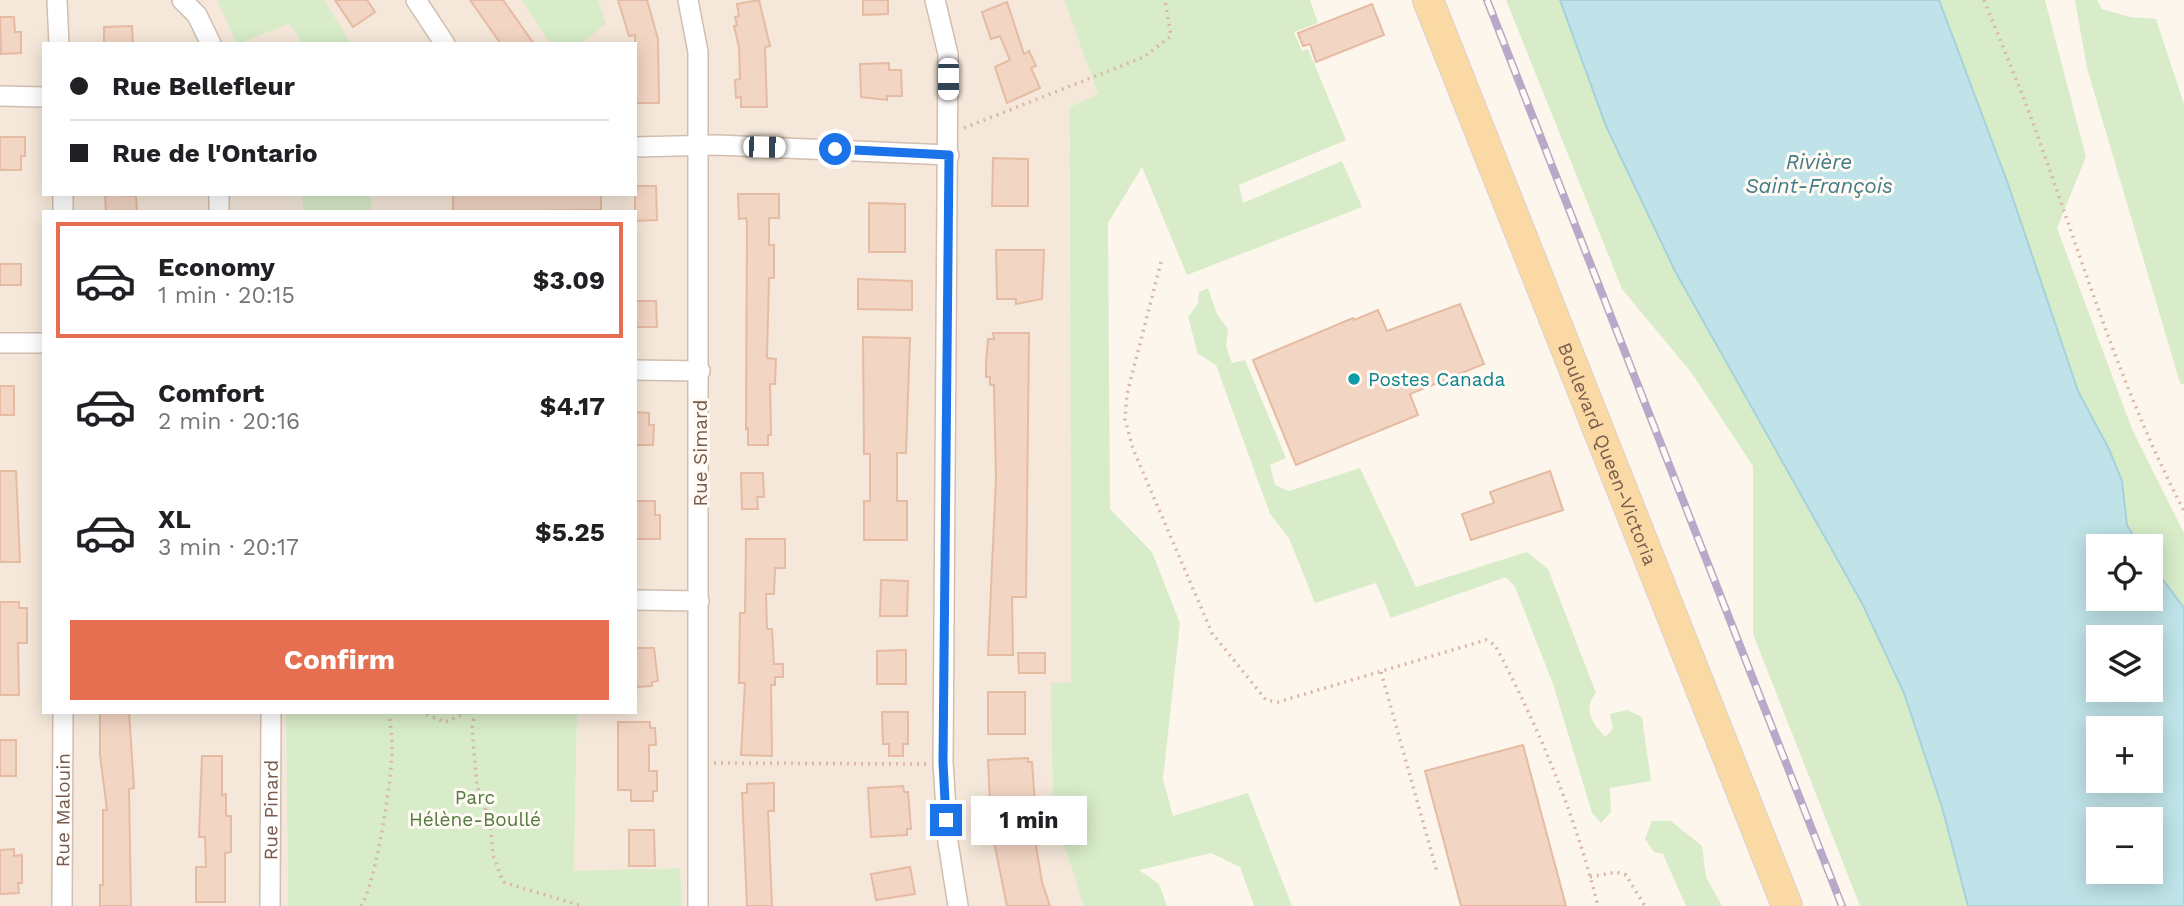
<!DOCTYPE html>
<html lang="en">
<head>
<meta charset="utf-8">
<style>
	body { margin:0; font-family:"Work Sans",sans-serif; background:#f2f2f2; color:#202124; height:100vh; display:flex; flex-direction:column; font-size:26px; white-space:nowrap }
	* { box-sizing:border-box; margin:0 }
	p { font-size:23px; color:#757577 }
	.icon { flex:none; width:38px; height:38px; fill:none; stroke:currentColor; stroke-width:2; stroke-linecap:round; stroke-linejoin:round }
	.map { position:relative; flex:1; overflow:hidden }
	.details { position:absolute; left:42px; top:210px; width:595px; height:504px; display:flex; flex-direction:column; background:#fff; border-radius:0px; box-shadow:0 4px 18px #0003 }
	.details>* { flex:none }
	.banner { position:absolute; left:42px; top:42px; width:595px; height:154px; border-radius:0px; box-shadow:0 4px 18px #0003; display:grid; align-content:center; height:154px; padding:0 28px; background:#fff }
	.controls { position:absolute; left:2086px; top:534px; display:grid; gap:14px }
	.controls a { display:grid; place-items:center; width:77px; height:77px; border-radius:0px; background:#fff; box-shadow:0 4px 18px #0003; font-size:35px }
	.end { position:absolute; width:32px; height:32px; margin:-16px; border:9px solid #1a73e8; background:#fff; box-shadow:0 0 0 4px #fff }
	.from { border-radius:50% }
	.bubble { position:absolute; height:49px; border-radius:0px; background:#fff; box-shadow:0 4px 18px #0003; font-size:23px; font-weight:700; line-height:49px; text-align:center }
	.car { position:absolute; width:21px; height:42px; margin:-21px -10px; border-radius:9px; box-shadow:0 0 5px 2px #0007; background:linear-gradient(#fff 24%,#345 0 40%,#fff 0 76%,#345 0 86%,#fff 0) }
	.banner b { display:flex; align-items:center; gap:24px; height:66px; font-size:26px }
	.banner b+b { border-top:2px solid #e0e0e0 }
	.banner i { width:18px; height:18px; background:#202124 }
	ul { padding:12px 0 0; list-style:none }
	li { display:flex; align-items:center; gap:21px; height:116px; margin:0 14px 10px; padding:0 14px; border:4px solid transparent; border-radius:0px }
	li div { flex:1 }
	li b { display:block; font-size:26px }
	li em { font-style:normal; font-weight:700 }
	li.selected { border-color:#e76f51 }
	li>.icon { width:63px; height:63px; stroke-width:1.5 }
	.cta { display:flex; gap:14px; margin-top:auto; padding:14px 28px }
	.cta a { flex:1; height:80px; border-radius:0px; background:#e76f51; color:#fff; font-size:28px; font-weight:700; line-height:80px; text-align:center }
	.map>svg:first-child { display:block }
</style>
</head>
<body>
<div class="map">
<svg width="2184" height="906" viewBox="0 0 2184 906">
	<rect width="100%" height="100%" fill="#fdf6ec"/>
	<path fill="#f5e8da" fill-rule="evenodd" d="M 0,0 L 1064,0 L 1098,94 L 1071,683 L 1052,683 L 1053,812 L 1084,906 L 682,906 L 679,868 L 574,872 L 577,712 L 635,712 L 635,212 L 44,212 L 44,712 L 286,712 L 288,906 L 0,906 ZM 44,44 L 635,44 L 635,194 L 44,194 Z"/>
	<g fill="#d8ecc9">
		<path d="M 217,0 L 324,0 L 351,44 L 300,44 L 300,38 L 289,24 L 237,44 Z"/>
		<path d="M 522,0 L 598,0 L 606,24 L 580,44 L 550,44 Z"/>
		<path d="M 1064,0 L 1310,0 L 1318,23 L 1294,32 L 1302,51 L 1308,49 L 1346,140 L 1239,185 L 1243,203 L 1342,161 L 1362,207 L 1187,275 L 1142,167 L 1108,223 L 1110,509 L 1152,552 L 1180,623 L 1163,779 L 1173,816 L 1248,793 L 1292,906 L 1254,906 L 1240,867 L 1211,853 L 1139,870 L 1159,884 L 1167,906 L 1084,906 L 1053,812 L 1051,683 L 1071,682 L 1070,107 L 1098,94 Z"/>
		<path d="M 1506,0 L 1560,0 L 1606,126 L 1675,271 L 1863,605 L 1904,693 L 1942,807 L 1968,906 L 1860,906 L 1753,634 L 1753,466 L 1691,372 L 1622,289 Z"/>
		<path d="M 1939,0 L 2045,0 L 2086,157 L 2057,228 L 2132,429 L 2184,533 L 2184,608 L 2151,564 L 2151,546 L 2139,546 L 2127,525 L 2109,449 L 2078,391 L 2008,184 Z"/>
		<path d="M 2075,0 L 2097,0 L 2102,9 L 2130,17 L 2156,19 L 2184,104 L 2184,385 L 2180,383 L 2087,68 Z"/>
		<path d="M 302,194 L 369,194 L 372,202 L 370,212 L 303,212 Z"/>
		<path d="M 1208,288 L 1217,314 L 1228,329 L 1226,346 L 1232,363 L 1245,360 L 1286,458 L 1270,465 L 1275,485 L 1289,491 L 1360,468 L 1416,587 L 1527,552 L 1548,569 L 1596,693 C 1582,711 1593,723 1605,737 L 1613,729 L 1610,714 L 1627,710 L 1642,717 L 1651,781 L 1610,788 L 1611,812 L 1601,823 L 1592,813 L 1553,684 L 1515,587 L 1506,577 L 1391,618 L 1376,583 L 1315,603 L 1289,538 L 1270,514 L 1216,365 L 1198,354 L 1188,317 L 1198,304 L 1199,292 Z"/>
		<path d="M 286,712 L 577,712 L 574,871 L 680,868 L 682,906 L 288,906 Z"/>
		<path d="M 1652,821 L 1671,821 L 1702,846 L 1706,877 L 1722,906 L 1686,906 L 1663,854 L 1654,852 L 1645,839 Z"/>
	</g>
	<path fill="#bfe3e8" stroke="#a5d3da" stroke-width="2" fill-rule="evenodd" d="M 1560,0 L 1939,0 L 2008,184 L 2078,391 L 2109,449 L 2122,481 L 2127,525 L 2139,546 L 2098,546 L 2098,598 L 2151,598 L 2151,564 L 2184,608 L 2184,906 L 1968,906 L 1942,807 L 1904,693 L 1863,605 L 1675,271 L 1606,126 ZM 2098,637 L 2151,637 L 2151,690 L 2098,690 ZM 2098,728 L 2151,728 L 2151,780 L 2098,780 ZM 2098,819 L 2151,819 L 2151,872 L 2098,872 Z"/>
	<g fill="#f3d5c3" stroke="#e6bba3" stroke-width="2">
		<path d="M 335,0 L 367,0 L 375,12 L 353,27 Z"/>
		<path d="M 470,0 L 503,0 L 534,44 L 501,44 Z"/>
		<path d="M 618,0 L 647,0 L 658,39 L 659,103 L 635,103 L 635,35 L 629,36 Z"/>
		<path d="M 759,0 L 770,46 L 765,47 L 767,107 L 741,107 L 741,97 L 736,98 L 735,80 L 740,79 L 739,47 L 734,26 L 737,25 L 735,17 L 739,16 L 737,4 Z"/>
		<path d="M 863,0 L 888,0 L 888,14 L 863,15 Z"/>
		<path d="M 1007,2 L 1024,54 L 1029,51 L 1036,66 L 1031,68 L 1040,88 L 1007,103 L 995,67 L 1010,60 L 1000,36 L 991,39 L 982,12 Z"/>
		<path d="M 1372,4 L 1384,35 L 1316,62 L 1310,44 L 1303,46 L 1298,33 Z"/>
		<path d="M 0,17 L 14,17 L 15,32 L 21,32 L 21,53 L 1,54 Z"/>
		<path d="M 132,26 L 133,44 L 104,44 L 104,27 Z"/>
		<path d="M 889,63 L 889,70 L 901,70 L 902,96 L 887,96 L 887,100 L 861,97 L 860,64 Z"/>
		<path d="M 0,137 L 25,137 L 25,156 L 21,156 L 21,170 L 0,170 Z"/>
		<path d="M 993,158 L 1028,159 L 1028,206 L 992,206 Z"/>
		<path d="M 635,186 L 656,186 L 657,220 L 635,221 Z"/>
		<path d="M 105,194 L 136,196 L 137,212 L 106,212 Z"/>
		<path d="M 453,194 L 601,194 L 601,210 L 453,212 Z"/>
		<path d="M 738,194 L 779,194 L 779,218 L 769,218 L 769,245 L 774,245 L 774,278 L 769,278 L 767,358 L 776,359 L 775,384 L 770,384 L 771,435 L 768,435 L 768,445 L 748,445 L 748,428 L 746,429 L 747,222 L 746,218 L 739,219 Z"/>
		<path d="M 869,203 L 905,204 L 905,252 L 869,252 Z"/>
		<path d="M 996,250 L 1044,250 L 1042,299 L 1016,304 L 1016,299 L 997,299 Z"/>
		<rect x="0" y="264" width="21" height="21"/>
		<path d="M 858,279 L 912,281 L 912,310 L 858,309 Z"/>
		<path d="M 635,301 L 656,301 L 657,327 L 635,327 Z"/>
		<path d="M 1460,304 L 1484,364 L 1410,394 L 1418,415 L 1296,465 L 1253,360 L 1353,318 L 1354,320 L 1378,310 L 1387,331 Z"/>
		<path d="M 993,333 L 1029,333 L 1026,597 L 1012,597 L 1013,655 L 988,655 L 996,478 L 994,385 L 990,385 L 990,377 L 986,377 L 986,363 L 988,339 L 994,339 Z"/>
		<path d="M 863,337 L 910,338 L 906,453 L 897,453 L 897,501 L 907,501 L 907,540 L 864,540 L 864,501 L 870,501 L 870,454 L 864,454 Z"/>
		<rect x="0" y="386" width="14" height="29"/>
		<path d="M 635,412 L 649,413 L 649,425 L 654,425 L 653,445 L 635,445 Z"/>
		<path d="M 0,471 L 16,471 L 20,562 L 0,562 Z"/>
		<path d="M 1550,471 L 1563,510 L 1471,540 L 1462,514 L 1494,503 L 1490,492 Z"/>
		<path d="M 741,473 L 763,473 L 764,497 L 757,497 L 758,509 L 742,509 Z"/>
		<path d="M 635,501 L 655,501 L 655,515 L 660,515 L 660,539 L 635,539 Z"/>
		<path d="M 746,539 L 785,539 L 785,568 L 775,568 L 774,594 L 766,594 L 767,629 L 772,629 L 774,664 L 783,664 L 783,677 L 775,677 L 775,685 L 771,685 L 772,756 L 741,755 L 745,683 L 739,683 L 740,613 L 745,613 Z"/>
		<path d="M 881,580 L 908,581 L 907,616 L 880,616 Z"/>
		<path d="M 0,602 L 19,602 L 19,608 L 27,608 L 27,643 L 18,643 L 19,695 L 0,695 Z"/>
		<path d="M 635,648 L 654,648 L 658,681 L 652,682 L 652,686 L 635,687 Z"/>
		<path d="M 906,650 L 906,684 L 877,684 L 877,651 Z"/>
		<path d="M 1018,653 L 1045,653 L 1045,673 L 1019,673 Z"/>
		<rect x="988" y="692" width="37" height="42"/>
		<path d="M 100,712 L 129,712 L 134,788 L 129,789 L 131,906 L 100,906 L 100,885 L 103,885 L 103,810 L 107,810 L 100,755 Z"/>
		<path d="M 882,712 L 908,712 L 908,744 L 903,744 L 903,756 L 889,756 L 889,744 L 883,744 Z"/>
		<path d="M 618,722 L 650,722 L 650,728 L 655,728 L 656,745 L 649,745 L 649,771 L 657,771 L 657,791 L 653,791 L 653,801 L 631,801 L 631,790 L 618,790 Z"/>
		<rect x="0" y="740" width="16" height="36"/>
		<path d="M 1523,745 L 1566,906 L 1461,906 L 1425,771 Z"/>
		<path d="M 202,756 L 222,756 L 222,795 L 226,794 L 226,816 L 231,816 L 231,852 L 225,853 L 225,902 L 196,902 L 196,867 L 206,867 L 205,837 L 199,837 Z"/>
		<path d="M 1028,758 L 1028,762 L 1032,762 L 1035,804 L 1029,804 L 1042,882 L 1050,906 L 1007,906 L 991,827 L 988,760 Z"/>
		<path d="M 774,783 L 774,811 L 768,811 L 772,906 L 747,906 L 742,793 L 747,793 L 747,784 Z"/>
		<path d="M 903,786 L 904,792 L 908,792 L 911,829 L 907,829 L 907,835 L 871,837 L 868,788 Z"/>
		<path d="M 629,830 L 654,830 L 655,866 L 629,866 Z"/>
		<path d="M 14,849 L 14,856 L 22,855 L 22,883 L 18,883 L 19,893 L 0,894 L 0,850 Z"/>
		<path d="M 910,867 L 915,894 L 876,900 L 871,874 Z"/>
	</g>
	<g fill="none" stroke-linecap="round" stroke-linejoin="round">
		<g stroke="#d1beb0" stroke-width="22">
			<g id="street">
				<path d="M 57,0 L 59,44"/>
				<path d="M 182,0 L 197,15 L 211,44"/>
				<path d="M 416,0 L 445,44"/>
				<path d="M 688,0 L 698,52 L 698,906"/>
				<path d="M 935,0 L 948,54 L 943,762 L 948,842 L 958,906"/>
				<path d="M 0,96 L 44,97"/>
				<path d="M 635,147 L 717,145 L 949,155"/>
				<path d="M 63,194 L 63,212"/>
				<path d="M 219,194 L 219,212"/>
				<path d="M 0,343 L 44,343"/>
				<path d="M 635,370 L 700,371"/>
				<path d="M 635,600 L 699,601"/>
				<path id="s1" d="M 62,906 L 63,712"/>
				<path id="s2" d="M 270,906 L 271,712"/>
			</g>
		</g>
		<g stroke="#dad1cd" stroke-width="32">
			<g id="primary">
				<path id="s3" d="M 1428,0 L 1787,906"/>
			</g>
		</g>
		<g stroke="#d9b8a5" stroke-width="3.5" stroke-dasharray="2 5" stroke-linecap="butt">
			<path d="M 1984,0 C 2002,45 2021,89 2037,134 C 2083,262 2121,390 2184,511"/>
			<path d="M 964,128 L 1144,57 L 1171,36 L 1165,0"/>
			<path d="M 1161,262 L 1127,394 L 1125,419 L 1133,449 L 1212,633 L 1266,700 L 1278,702 L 1486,640 L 1495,645 C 1539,728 1575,814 1598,906"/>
			<path d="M 1381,672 L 1437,872"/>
			<path d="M 420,712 L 445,722 L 468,712"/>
			<path d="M 475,712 L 472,728 L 477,786 L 490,822 L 493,855 L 503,882 L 582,906"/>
			<path d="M 714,763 L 926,764"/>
			<path d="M 1590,877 L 1616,872 L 1626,875 L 1645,906"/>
			<path d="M 361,906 C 376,884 393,774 392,745 C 392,734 390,723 389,712"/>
		</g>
		<use href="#street" stroke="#fff" stroke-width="19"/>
		<use href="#primary" stroke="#fbd9a5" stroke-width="30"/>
		<g stroke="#b9a8c9" stroke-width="8">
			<path id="rail" d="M 1487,0 L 1842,906"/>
		</g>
		<use href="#rail" stroke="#fffaf3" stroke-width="5" stroke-dasharray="16" stroke-linecap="butt"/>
	</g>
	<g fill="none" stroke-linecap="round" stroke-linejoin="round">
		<path stroke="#1a73e8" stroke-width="9" d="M 835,149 L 949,155 L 943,762 L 946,820"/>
	</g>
	<circle fill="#0f9aa8" stroke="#fffaf3" stroke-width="2.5" cx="1354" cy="379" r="7"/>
	<g text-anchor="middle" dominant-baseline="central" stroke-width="6" stroke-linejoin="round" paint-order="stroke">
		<g font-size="19" fill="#0d838f" stroke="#fffaf3" text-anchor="start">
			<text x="1368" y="379">Postes Canada</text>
		</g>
		<g font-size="19" fill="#7a5c4d" stroke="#fffaf3">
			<text transform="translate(700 453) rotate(-90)">Rue Simard</text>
			<text stroke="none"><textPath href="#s3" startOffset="488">Boulevard Queen-Victoria</textPath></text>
			<text stroke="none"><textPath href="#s1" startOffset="96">Rue Malouin</textPath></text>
			<text stroke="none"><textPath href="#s2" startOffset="96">Rue Pinard</textPath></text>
		</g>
		<g font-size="19" fill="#537a41" stroke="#fffaf3">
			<text x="475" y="797">Parc<tspan x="475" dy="22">Hélène-Boullé</tspan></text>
		</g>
		<g font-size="21" font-style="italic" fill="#437c86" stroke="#fffaf3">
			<text x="1819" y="161">Rivière<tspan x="1819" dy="24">Saint-François</tspan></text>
		</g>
	</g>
</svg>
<div class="controls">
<a><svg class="icon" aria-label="locate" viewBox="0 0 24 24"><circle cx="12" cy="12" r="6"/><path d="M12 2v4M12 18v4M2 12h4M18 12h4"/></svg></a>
<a><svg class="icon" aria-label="layers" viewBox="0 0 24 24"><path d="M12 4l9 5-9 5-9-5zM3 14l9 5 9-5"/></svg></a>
<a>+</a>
<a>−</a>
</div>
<i class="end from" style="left:835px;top:149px"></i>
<i class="end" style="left:946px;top:820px"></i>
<div class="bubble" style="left:971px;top:796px;width:116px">1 min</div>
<i class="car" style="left:948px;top:79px;rotate:180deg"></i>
<i class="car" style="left:764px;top:147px;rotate:91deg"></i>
<div class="banner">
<b><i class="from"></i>Rue Bellefleur</b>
<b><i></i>Rue de l'Ontario</b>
</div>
<section class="details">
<ul>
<li class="selected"><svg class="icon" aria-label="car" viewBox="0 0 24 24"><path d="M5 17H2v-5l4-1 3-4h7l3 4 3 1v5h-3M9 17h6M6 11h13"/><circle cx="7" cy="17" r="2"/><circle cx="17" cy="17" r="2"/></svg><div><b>Economy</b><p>1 min · 20:15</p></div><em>$3.09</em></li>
<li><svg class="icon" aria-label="car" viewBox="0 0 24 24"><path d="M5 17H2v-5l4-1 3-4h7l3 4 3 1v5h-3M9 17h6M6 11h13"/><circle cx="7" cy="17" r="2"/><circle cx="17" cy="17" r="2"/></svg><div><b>Comfort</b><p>2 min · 20:16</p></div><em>$4.17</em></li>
<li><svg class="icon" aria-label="car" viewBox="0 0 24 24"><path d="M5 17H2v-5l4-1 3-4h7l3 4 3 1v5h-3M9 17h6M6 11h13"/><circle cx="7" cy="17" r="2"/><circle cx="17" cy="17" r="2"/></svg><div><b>XL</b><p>3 min · 20:17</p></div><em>$5.25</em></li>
</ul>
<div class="cta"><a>Confirm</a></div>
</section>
</div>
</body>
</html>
